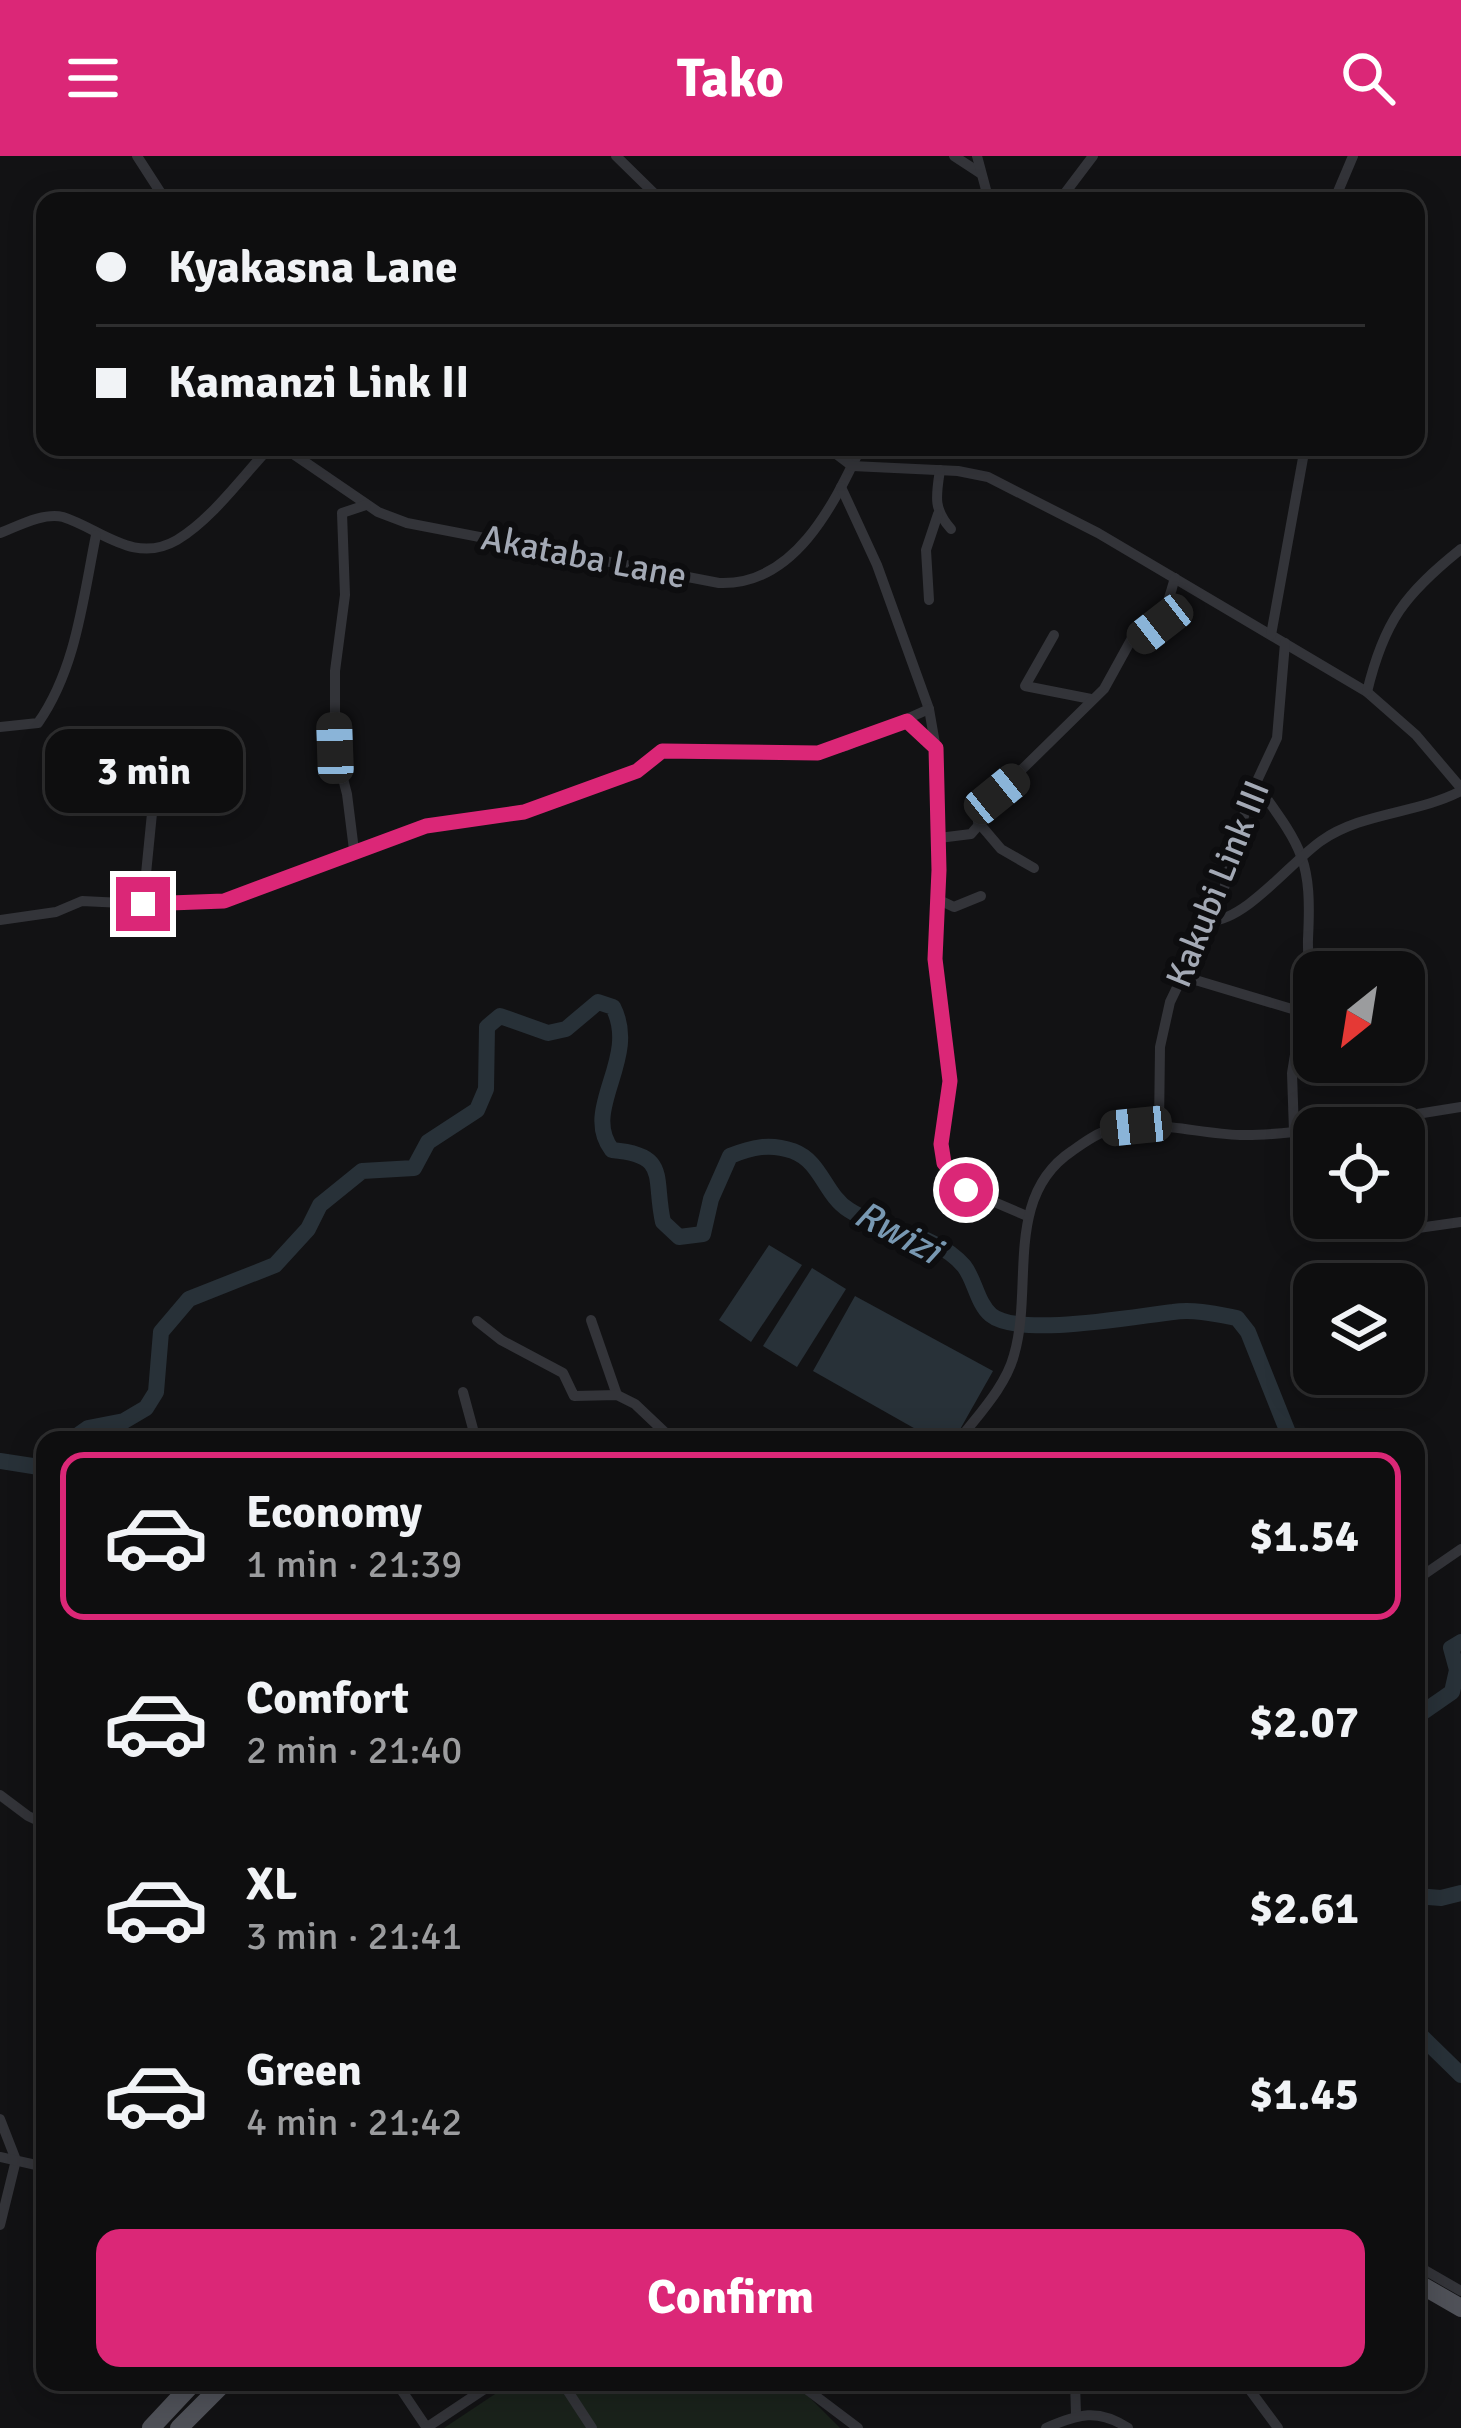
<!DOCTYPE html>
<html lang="en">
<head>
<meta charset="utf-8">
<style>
	body { margin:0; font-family:Signika,sans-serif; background:#171718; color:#f1f3f6; height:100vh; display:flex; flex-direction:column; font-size:45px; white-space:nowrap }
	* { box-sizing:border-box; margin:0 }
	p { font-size:39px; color:#9b9c9e }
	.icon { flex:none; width:66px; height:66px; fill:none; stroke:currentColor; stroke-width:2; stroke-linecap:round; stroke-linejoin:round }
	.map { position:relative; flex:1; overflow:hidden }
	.sheet { position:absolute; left:36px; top:1275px; width:1389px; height:960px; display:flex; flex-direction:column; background:#0e0e0f; border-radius:24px; box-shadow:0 6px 30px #0003,0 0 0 3px #2e2e2f }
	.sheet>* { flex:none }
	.banner { position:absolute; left:36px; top:36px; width:1389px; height:264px; border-radius:24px; box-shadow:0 6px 30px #0003,0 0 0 3px #2e2e2f; display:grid; align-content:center; height:264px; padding:0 60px; background:#0e0e0f }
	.needle { width:78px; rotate:210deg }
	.controls { position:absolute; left:1293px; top:795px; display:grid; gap:24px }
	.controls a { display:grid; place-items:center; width:132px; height:132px; border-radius:24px; background:#0e0e0f; box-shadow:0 6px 30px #0003,0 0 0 3px #2e2e2f; font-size:60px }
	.end { position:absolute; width:54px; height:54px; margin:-27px; border:15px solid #db2777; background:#fff; box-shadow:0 0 0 6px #fff }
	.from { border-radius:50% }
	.bubble { position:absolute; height:84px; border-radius:24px; background:#0e0e0f; box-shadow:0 6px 30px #0003,0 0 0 3px #2e2e2f; font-size:39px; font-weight:700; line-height:84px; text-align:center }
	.car { position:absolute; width:36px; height:72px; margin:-36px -18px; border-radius:15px; box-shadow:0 0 9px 3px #0007; background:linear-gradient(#222 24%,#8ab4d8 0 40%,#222 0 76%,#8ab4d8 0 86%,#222 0) }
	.banner b { display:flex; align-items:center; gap:42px; height:114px; font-size:45px }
	.banner b+b { border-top:3px solid #2e2e2f }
	.banner i { width:30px; height:30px; background:#f1f3f6 }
	ul { padding:21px 0 0; list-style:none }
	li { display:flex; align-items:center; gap:36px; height:168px; margin:0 24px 18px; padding:0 36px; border:6px solid transparent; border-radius:24px }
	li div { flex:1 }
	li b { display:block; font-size:45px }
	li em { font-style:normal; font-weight:700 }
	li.current { border-color:#db2777 }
	li>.icon { width:108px; height:108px; stroke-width:1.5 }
	.primary-button { display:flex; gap:24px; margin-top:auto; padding:24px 60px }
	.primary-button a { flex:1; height:138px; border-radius:24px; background:#db2777; color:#fff; font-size:48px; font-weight:700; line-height:138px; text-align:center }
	header { display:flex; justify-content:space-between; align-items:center; height:156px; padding:0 60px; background:#db2777; color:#fff; font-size:54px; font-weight:700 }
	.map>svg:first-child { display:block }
</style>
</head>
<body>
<header><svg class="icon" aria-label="menu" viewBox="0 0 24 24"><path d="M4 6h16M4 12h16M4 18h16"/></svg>Tako<svg class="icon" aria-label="search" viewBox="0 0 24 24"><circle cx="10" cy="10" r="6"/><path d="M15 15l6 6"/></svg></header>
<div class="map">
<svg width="1461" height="2272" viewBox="0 0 1461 2272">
	<rect width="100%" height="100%" fill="#121214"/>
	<path fill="#1a221b" d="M 513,2226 L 794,2226 L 840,2272 L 444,2272 Z"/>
	<g fill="#283138">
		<path d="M 769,1089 L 802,1109 L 751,1186 L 719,1164 Z"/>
		<path d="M 812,1112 L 846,1133 L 797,1211 L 763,1190 Z"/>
		<path d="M 855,1140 L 993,1215 L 954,1284 L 935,1284 L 813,1215 Z"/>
	</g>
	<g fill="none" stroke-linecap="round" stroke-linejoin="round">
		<g stroke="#283138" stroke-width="16">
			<path d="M 71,1284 L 88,1272 L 124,1265 L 146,1252 L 156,1236 L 161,1176 L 189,1143 L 275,1109 L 308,1073 L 320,1049 L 362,1015 L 414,1012 L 428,986 L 477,954 L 486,933 L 487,871 L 500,860 L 548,877 L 566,873 L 598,846 L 613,851 C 640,903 580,953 612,994 C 670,999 653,1021 663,1066 L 679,1081 L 703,1078 L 711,1043 L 730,1000 C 752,991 770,987 793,995 C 822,1006 824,1038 849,1054 C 883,1076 935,1076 964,1110 C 975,1124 977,1147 991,1159 C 1019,1182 1136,1160 1173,1156 C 1194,1153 1216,1158 1237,1162 L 1248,1176 L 1291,1284"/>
			<path d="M 0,1305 L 39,1311 L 45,1307"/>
			<path d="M 1416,1561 L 1452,1536 L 1457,1514 L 1451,1492 L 1461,1486"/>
			<path d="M 1416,1740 L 1441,1742 L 1461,1737"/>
			<path d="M 1416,1875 L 1461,1919"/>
		</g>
		<g stroke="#333439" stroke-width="10">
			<path d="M 137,0 L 166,45"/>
			<path d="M 616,0 L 662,45"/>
			<path d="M 954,0 L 980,17"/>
			<path d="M 977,0 L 989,45"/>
			<path d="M 1059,45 L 1093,0"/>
			<path d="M 1334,45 L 1353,0"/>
			<path d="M 283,291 L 378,356 L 407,367 L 719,427 C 794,430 833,350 861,291"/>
			<path d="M 827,291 L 852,310 L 958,315 L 988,321 L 1098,377 L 1367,536 L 1416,579 L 1461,632"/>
			<path d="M 940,314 C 936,340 933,353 951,373"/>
			<path d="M 841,331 L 877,409 L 929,553 L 936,593 L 939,714 L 936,803 L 950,925 L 941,988 L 944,1007 L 966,1034 L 1027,1060"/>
			<path d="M 0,377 C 18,370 44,356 63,361 C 101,373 134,409 177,384 C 212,363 242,321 270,291"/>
			<path d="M 929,444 L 926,394 L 938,358"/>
			<path d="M 1054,479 L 1025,530 L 1091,543"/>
			<path d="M 1271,479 L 1305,291"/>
			<path d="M 1367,536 C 1384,465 1405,438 1461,393"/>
			<path d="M 907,565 L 935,592"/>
			<path d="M 0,571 L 38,567 C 76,513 83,443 96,379"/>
			<path d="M 1257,629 C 1303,693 1312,704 1308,783 C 1307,810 1315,831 1302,856"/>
			<path d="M 978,666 L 1001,693 L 1034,712"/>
			<path d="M 939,682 L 971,678 L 990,656 L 997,638 L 1104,533 L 1131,484 C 1162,481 1167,447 1175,422"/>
			<path d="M 354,694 L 347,638 L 335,592 L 335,515 L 345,439 L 342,357 L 366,349"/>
			<path d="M 937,743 L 954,751 L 981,740"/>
			<path d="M 143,748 L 154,637"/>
			<path d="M 0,764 L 56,756 L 82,745 L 143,748 L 224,745 L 426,670 L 524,656 L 637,615 L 662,595 L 818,597 L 846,590 L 929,553"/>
			<path d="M 1210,765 C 1246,764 1291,706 1321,685 C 1362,656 1417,658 1461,635"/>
			<path d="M 1182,820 L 1302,856 L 1292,917 L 1294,976"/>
			<path d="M 1159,971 L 1160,891 L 1170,846 L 1223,736 L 1249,642 L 1277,582 L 1285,487"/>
			<path d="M 1330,972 L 1461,951"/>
			<path d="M 1353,1062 L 1356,1073 L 1369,1079 L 1461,1066"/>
			<path d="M 591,1164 L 617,1239"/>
			<path d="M 477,1165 L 501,1184 L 563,1217 L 574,1240 L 617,1239 L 635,1248 L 673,1284"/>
			<path d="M 463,1236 L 476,1284"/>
			<path d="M 959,1284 C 978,1259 1006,1230 1014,1199 C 1034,1131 1003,1041 1072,995 C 1083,987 1098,976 1112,973 C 1153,963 1199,978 1240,979 C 1265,980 1290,976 1314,974"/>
			<path d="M 1416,1424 L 1461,1393"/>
			<path d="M 0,1639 L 28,1660 L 45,1668"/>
			<path d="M 0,1963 L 16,2004 L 0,2069"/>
			<path d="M 0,2001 L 45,2011"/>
			<path d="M 1416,2109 L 1461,2135"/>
			<path d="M 396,2226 L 427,2272"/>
			<path d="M 562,2226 L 592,2272"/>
			<path d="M 797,2226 L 858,2272"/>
			<path d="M 1075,2226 L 1076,2258"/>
			<path d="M 1244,2226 L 1278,2272"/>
			<path d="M 426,2272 L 495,2226"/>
			<path d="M 1046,2272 C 1078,2258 1098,2252 1128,2272"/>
		</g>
		<g stroke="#4f5158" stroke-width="18">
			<path d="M 1416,2126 L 1461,2152"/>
			<path d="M 151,2272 L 194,2226"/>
			<path d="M 179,2272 L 225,2226"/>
		</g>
	</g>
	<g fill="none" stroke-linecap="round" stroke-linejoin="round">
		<path stroke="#db2777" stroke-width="15" d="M 143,748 L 224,745 L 426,670 L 524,656 L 637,615 L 662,595 L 818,597 L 907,565 L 936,592 L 939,714 L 935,803 L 950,925 L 941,988 L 944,1007 L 966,1034"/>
	</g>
	<g text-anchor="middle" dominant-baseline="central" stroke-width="12" stroke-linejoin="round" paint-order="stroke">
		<g font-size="36" fill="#a3a9b5" stroke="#0d0d0f">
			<text transform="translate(584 401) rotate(11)">Akataba Lane</text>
			<text transform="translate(1218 728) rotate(-68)">Kakubi Link III</text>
		</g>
		<g font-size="39" font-style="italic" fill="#7898b2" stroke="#0d0d0f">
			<text transform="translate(898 1076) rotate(28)">Rwizi</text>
		</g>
	</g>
</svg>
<div class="controls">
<a><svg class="needle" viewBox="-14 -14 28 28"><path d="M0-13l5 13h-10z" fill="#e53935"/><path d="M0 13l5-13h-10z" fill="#9b9c9e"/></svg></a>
<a><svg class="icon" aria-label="locate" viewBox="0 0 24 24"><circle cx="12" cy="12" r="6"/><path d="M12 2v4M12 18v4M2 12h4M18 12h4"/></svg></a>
<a><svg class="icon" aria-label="layers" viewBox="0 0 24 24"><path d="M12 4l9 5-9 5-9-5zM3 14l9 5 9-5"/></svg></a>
</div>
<i class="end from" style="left:966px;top:1034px"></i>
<i class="end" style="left:143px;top:748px"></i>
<div class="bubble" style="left:45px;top:573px;width:198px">3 min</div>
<i class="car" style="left:1160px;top:468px;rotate:232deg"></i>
<i class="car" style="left:335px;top:592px;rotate:358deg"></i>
<i class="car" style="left:997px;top:638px;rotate:51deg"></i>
<i class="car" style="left:1136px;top:970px;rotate:264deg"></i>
<div class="banner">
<b><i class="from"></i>Kyakasna Lane</b>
<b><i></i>Kamanzi Link II</b>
</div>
<section class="sheet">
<ul>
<li class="current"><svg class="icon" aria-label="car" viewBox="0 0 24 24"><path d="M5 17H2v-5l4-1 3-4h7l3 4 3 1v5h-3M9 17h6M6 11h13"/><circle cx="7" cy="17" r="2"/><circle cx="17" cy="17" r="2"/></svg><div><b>Economy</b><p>1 min · 21:39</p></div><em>$1.54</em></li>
<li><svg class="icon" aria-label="car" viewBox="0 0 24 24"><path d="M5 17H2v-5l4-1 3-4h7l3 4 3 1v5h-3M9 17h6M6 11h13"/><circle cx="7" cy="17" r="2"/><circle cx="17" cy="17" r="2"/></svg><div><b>Comfort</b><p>2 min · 21:40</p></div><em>$2.07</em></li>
<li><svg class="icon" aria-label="car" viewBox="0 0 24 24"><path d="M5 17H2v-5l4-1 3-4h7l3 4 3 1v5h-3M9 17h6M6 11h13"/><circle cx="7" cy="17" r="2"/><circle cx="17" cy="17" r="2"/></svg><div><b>XL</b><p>3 min · 21:41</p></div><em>$2.61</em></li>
<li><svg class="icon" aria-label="car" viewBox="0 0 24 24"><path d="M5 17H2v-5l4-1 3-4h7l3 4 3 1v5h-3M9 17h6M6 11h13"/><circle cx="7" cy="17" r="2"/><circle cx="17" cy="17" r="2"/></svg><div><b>Green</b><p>4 min · 21:42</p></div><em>$1.45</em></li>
</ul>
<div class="primary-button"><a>Confirm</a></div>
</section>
</div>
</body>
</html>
